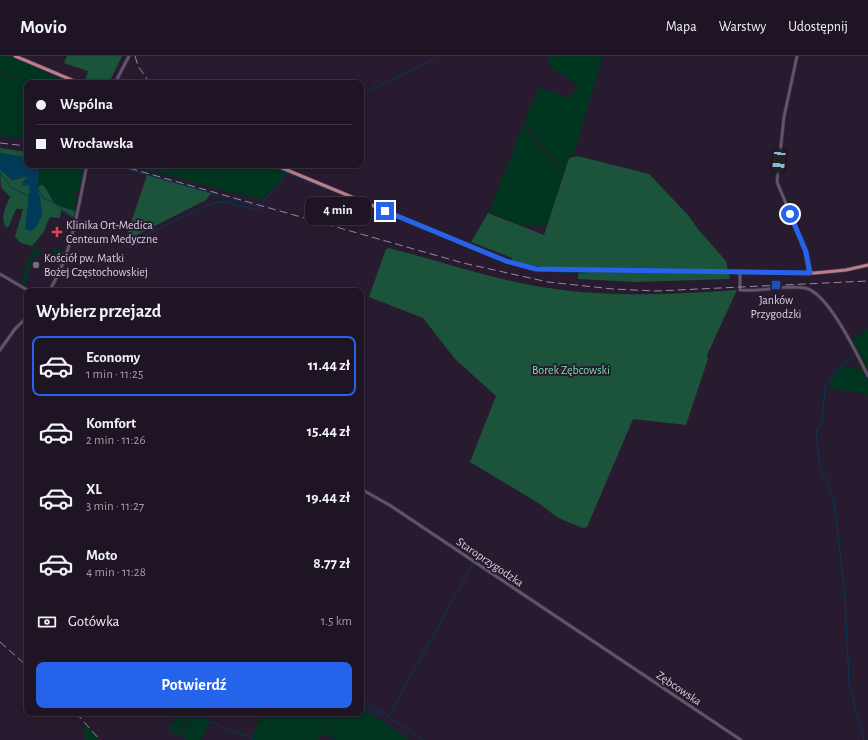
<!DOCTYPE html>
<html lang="pl">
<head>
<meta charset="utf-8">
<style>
	body { margin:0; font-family:"Alegreya Sans",sans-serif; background:#2b2130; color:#f1f3f6; height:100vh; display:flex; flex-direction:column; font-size:15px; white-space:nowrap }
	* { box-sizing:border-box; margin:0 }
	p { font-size:13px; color:#a19ea6 }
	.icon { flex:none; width:22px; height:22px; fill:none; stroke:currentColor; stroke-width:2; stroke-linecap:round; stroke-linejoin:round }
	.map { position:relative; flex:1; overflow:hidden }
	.drawer { position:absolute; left:24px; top:232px; width:340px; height:428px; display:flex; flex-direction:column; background:#1e1423; border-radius:8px; box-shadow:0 2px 10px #0003,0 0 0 1px #3c3341 }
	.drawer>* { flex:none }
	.banner { position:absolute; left:24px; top:24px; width:340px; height:88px; border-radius:8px; box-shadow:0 2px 10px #0003,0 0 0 1px #3c3341; display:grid; align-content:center; height:88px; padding:0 12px; background:#1e1423 }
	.end { position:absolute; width:18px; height:18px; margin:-9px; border:5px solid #2563eb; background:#fff; box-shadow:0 0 0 2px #fff }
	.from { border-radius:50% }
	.bubble { position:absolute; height:28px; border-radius:8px; background:#1e1423; box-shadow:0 2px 10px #0003,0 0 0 1px #3c3341; font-size:13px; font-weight:700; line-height:28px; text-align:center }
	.car { position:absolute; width:12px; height:24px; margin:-12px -6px; border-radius:5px; box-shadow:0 0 3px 1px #0007; background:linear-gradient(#222 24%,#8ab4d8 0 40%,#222 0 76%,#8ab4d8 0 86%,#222 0) }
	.banner b { display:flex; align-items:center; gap:14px; height:38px; font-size:15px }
	.banner b+b { border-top:1px solid #3c3341 }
	.banner i { width:10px; height:10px; background:#f1f3f6 }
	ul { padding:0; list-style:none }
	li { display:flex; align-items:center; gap:12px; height:60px; margin:0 8px 6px; padding:0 4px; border:2px solid transparent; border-radius:8px }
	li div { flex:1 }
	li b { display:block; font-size:15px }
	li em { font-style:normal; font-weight:700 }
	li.selected { border-color:#2563eb }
	li>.icon { width:36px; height:36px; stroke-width:1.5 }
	h2 { padding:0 12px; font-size:18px; line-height:48px }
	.pay { display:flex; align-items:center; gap:10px; height:44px; padding:0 12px; font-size:15px }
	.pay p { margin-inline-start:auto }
	.action { display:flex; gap:8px; margin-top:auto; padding:8px 12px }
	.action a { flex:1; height:46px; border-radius:8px; background:#2563eb; color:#fff; font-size:16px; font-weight:700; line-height:46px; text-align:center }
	header { display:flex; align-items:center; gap:24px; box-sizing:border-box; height:56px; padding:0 20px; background:#1e1423; border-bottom:1px solid #3c3341 }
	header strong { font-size:19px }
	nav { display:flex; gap:22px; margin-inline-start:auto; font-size:14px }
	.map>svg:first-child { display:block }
</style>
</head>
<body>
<header>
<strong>Movio</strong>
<nav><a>Mapa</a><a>Warstwy</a><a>Udostępnij</a></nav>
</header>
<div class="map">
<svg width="868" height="684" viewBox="0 0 868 684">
	<rect width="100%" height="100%" fill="#281b2f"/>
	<g fill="#003520">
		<path d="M 0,0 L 10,0 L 71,27 L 27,27 L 27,83 L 0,80 L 0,17 L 20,25 L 22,19 L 20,24 L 0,16 Z"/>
		<path d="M 550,0 L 603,0 L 574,98 L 569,100 L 564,117 L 524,67 L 539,31 L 568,42 L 579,30 L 547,9 Z"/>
		<path d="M 523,69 L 563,118 L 546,170 L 525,170 L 489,156 Z"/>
		<path d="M 39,109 L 84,110 L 79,135 L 74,135 L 73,138 L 77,141 L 75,155 C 68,153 60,151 54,146 C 49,141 48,133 41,129 L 38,131 Z"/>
		<path d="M 127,109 L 266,109 L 286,118 L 262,144 Z"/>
		<path d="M 35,189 L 38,189 L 37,194 L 39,194 L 42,200 L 36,199 C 28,207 30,219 25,229 L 21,226 C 24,218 24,210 28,202 L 31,201 Z"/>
		<path d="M 55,193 L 65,195 L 58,216 L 56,214 L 59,205 L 46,202 L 48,197 Z"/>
		<path d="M 868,273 L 868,313 L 852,284 Z"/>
		<path d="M 844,310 L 863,314 L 868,326 L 868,339 L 828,331 L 831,324 Z"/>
		<path d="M 361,651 L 410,684 L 336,684 L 322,677 L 318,684 L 251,684 L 261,657 L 361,657 Z"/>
		<path d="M 175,657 L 192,657 L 179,679 L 169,674 L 175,660 L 177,661 Z"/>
		<path d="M 193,659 L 211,666 L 201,684 L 188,684 L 181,680 Z"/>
		<path d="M 86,669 L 99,684 L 85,684 L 84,673 Z"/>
	</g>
	<g fill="#1b543a">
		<path d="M 67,0 L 122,0 L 109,27 L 91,27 L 85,25 L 88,15 L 64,7 Z"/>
		<path d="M 0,92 L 27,96 L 27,102 L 0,97 Z"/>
		<path d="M 578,100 L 649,118 L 688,159 L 698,173 L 726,205 L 730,223 L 636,226 L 578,223 L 579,212 C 557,212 533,212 512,205 L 512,202 L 471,186 L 488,157 L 544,179 L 569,102 Z"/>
		<path d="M 0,113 L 12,124 L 29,120 L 22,127 L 30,129 L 40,164 L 42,158 L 38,131 L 41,129 C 48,131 49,141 54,146 C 59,151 68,153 75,155 L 73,162 L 61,154 L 60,162 L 50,161 L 43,177 L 32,190 L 21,187 L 15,181 L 23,153 L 16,153 L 9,170 L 6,172 C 0,160 5,153 10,141 L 1,131 Z"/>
		<path d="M 147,119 L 211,137 L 206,144 L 125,185 Z"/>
		<path d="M 389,192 C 436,204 483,220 530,229 C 598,242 668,239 737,234 L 707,299 L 708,303 L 686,369 L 633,363 L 587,471 L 583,472 L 558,462 L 540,448 L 470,406 L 496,340 L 455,303 L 423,262 L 369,241 L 386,193 Z"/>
	</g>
	<path fill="#003b58" d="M 0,97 L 27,102 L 27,109 L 39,109 L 38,131 L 42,158 L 36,172 L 30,175 L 25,173 L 30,129 L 21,130 L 28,120 L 12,124 L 0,113 Z"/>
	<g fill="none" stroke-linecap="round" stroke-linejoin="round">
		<g stroke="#003b58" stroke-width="1">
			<path d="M 361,38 L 423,9 L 432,4 L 435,0"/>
			<path d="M 113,109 L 260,151"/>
			<path d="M 278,113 L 287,117 L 287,119 L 291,119 L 349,142"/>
			<path d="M 0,117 L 12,132 L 29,140"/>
			<path d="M 38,132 L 44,143 L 51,145 L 73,161"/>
			<path d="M 271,137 L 286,120"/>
			<path d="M 262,147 L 269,138"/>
			<path d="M 362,147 L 365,149"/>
			<path d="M 369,150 L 374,152"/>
			<path d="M 377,154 L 381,155"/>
			<path d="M 398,162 L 402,164"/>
			<path d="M 78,163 L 91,167 L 104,176"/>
			<path d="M 405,165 L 410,167"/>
			<path d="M 414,169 L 417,170"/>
			<path d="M 421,172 L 425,174"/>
			<path d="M 430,176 L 434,177"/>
			<path d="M 109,178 L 130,192 L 135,189 L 135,184 L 213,147 L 226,146 L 256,154 L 260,153 L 261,151"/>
			<path d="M 437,179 L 442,181"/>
			<path d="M 129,183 L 135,189 L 141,187"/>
			<path d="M 446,183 L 450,184"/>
			<path d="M 456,187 L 461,189"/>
			<path d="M 463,190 L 466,191"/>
			<path d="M 469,192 L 475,194"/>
			<path d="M 477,195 L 479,196"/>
			<path d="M 481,197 L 487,199"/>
			<path d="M 489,200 C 523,216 551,216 587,217"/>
			<path d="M 826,330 C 831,317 843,308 854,300"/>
			<path d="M 825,332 L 822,367 L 816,376 L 820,412 L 834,444 L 845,542 L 849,627 L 864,684"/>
			<path d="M 361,643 L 424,684"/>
			<path d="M 361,647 L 381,660"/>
			<path d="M 189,657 L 190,658"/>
			<path d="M 194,659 L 244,680 L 249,680 L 253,684"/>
			<path d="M 388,661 L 473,508"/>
		</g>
		<g stroke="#403647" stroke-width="4">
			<g id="minor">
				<path d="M 797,0 L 784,61 L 777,126 L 804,191 L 809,217"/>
				<path d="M 115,27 L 129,0"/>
				<path d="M 740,216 L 740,234 C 761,236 784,229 805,232 C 828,236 858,300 868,320"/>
				<path d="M 0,218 L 29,235"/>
				<path d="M 49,235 C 72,199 78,151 87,109"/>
				<path d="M 0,294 L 15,273 L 27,261"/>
				<path d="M 361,433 L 391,450 L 741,684"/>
			</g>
		</g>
		<g stroke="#403647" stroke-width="4.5">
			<g id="major">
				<path d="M 15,0 L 79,27"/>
				<path d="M 275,109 L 506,205 L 536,213 L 815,217 L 846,214 L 868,209"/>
			</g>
		</g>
		<use href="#minor" stroke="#63556d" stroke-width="2.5"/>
		<use href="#major" stroke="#bf7d8c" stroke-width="3"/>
		<g stroke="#958a9a" stroke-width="1" stroke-dasharray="8 4" stroke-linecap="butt">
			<path d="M 135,0 L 138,10 L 150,27"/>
			<path d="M 0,87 L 27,90"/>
			<path d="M 118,109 L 463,207 L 548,226 L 613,233 L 656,235 L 868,225"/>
			<path d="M 0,586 L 27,610"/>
			<path d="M 76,657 L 100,684"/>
		</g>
	</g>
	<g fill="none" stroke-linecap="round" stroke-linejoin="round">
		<path stroke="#2563eb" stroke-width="5" d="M 385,155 L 506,205 L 536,213 L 810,217 L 806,196 L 790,158"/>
	</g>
	<path fill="#e0444e" stroke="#281b2f" stroke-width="1.5" d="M55 170h4v4h4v4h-4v4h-4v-4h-4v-4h4z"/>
	<circle fill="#6b7280" stroke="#281b2f" stroke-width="1.5" cx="36" cy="209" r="4"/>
	<rect fill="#1a4fb4" stroke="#281b2f" stroke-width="1.5" x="771" y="224" width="10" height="10" rx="2"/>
	<g text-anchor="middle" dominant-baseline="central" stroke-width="4" stroke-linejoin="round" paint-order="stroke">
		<g font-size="12" fill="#dad1df" stroke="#281b2f" text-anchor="start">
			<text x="66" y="169">Klinika Ort-Medica<tspan x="66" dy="14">Centeum Medyczne</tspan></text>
			<text x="44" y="202">Kościół pw. Matki<tspan x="44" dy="14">Bożej Częstochowskiej</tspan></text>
			<text x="776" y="244" text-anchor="middle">Janków<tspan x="776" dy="14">Przygodzki</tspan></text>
		</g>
		<g font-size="12" fill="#76deaa" stroke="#281b2f">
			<text x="571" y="314">Borek Zębcowski</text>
		</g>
		<g font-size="12" fill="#dad1df" stroke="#281b2f">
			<text transform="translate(490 506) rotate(34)">Staroprzygodzka</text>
			<text transform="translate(679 632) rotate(34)">Zębcowska</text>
		</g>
	</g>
</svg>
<i class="end from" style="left:790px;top:158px"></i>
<i class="end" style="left:385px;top:155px"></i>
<div class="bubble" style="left:305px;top:141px;width:66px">4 min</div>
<i class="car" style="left:779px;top:105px;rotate:186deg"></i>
<div class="banner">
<b><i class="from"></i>Wspólna</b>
<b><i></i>Wrocławska</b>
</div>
<section class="drawer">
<h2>Wybierz przejazd</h2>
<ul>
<li class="selected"><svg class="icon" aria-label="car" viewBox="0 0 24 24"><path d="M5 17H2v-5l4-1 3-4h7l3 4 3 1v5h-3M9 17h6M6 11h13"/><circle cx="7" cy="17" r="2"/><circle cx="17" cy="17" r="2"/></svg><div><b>Economy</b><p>1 min · 11:25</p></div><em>11.44 zł</em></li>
<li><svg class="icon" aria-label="car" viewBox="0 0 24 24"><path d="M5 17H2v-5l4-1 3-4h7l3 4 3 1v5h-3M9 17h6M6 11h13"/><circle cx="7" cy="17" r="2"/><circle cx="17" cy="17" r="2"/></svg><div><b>Komfort</b><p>2 min · 11:26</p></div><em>15.44 zł</em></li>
<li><svg class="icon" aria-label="car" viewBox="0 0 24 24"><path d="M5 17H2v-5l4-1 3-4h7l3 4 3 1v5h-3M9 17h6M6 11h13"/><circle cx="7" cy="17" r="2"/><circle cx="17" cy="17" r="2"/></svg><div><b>XL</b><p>3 min · 11:27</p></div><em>19.44 zł</em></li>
<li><svg class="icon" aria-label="car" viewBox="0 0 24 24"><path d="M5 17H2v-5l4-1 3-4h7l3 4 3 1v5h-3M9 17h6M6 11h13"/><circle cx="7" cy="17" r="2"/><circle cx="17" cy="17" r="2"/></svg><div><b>Moto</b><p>4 min · 11:28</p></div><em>8.77 zł</em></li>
</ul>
<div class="pay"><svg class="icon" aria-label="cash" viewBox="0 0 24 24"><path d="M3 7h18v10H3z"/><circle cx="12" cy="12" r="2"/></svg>Gotówka<p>1.5 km</p></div>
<div class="action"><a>Potwierdź</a></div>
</section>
</div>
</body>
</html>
